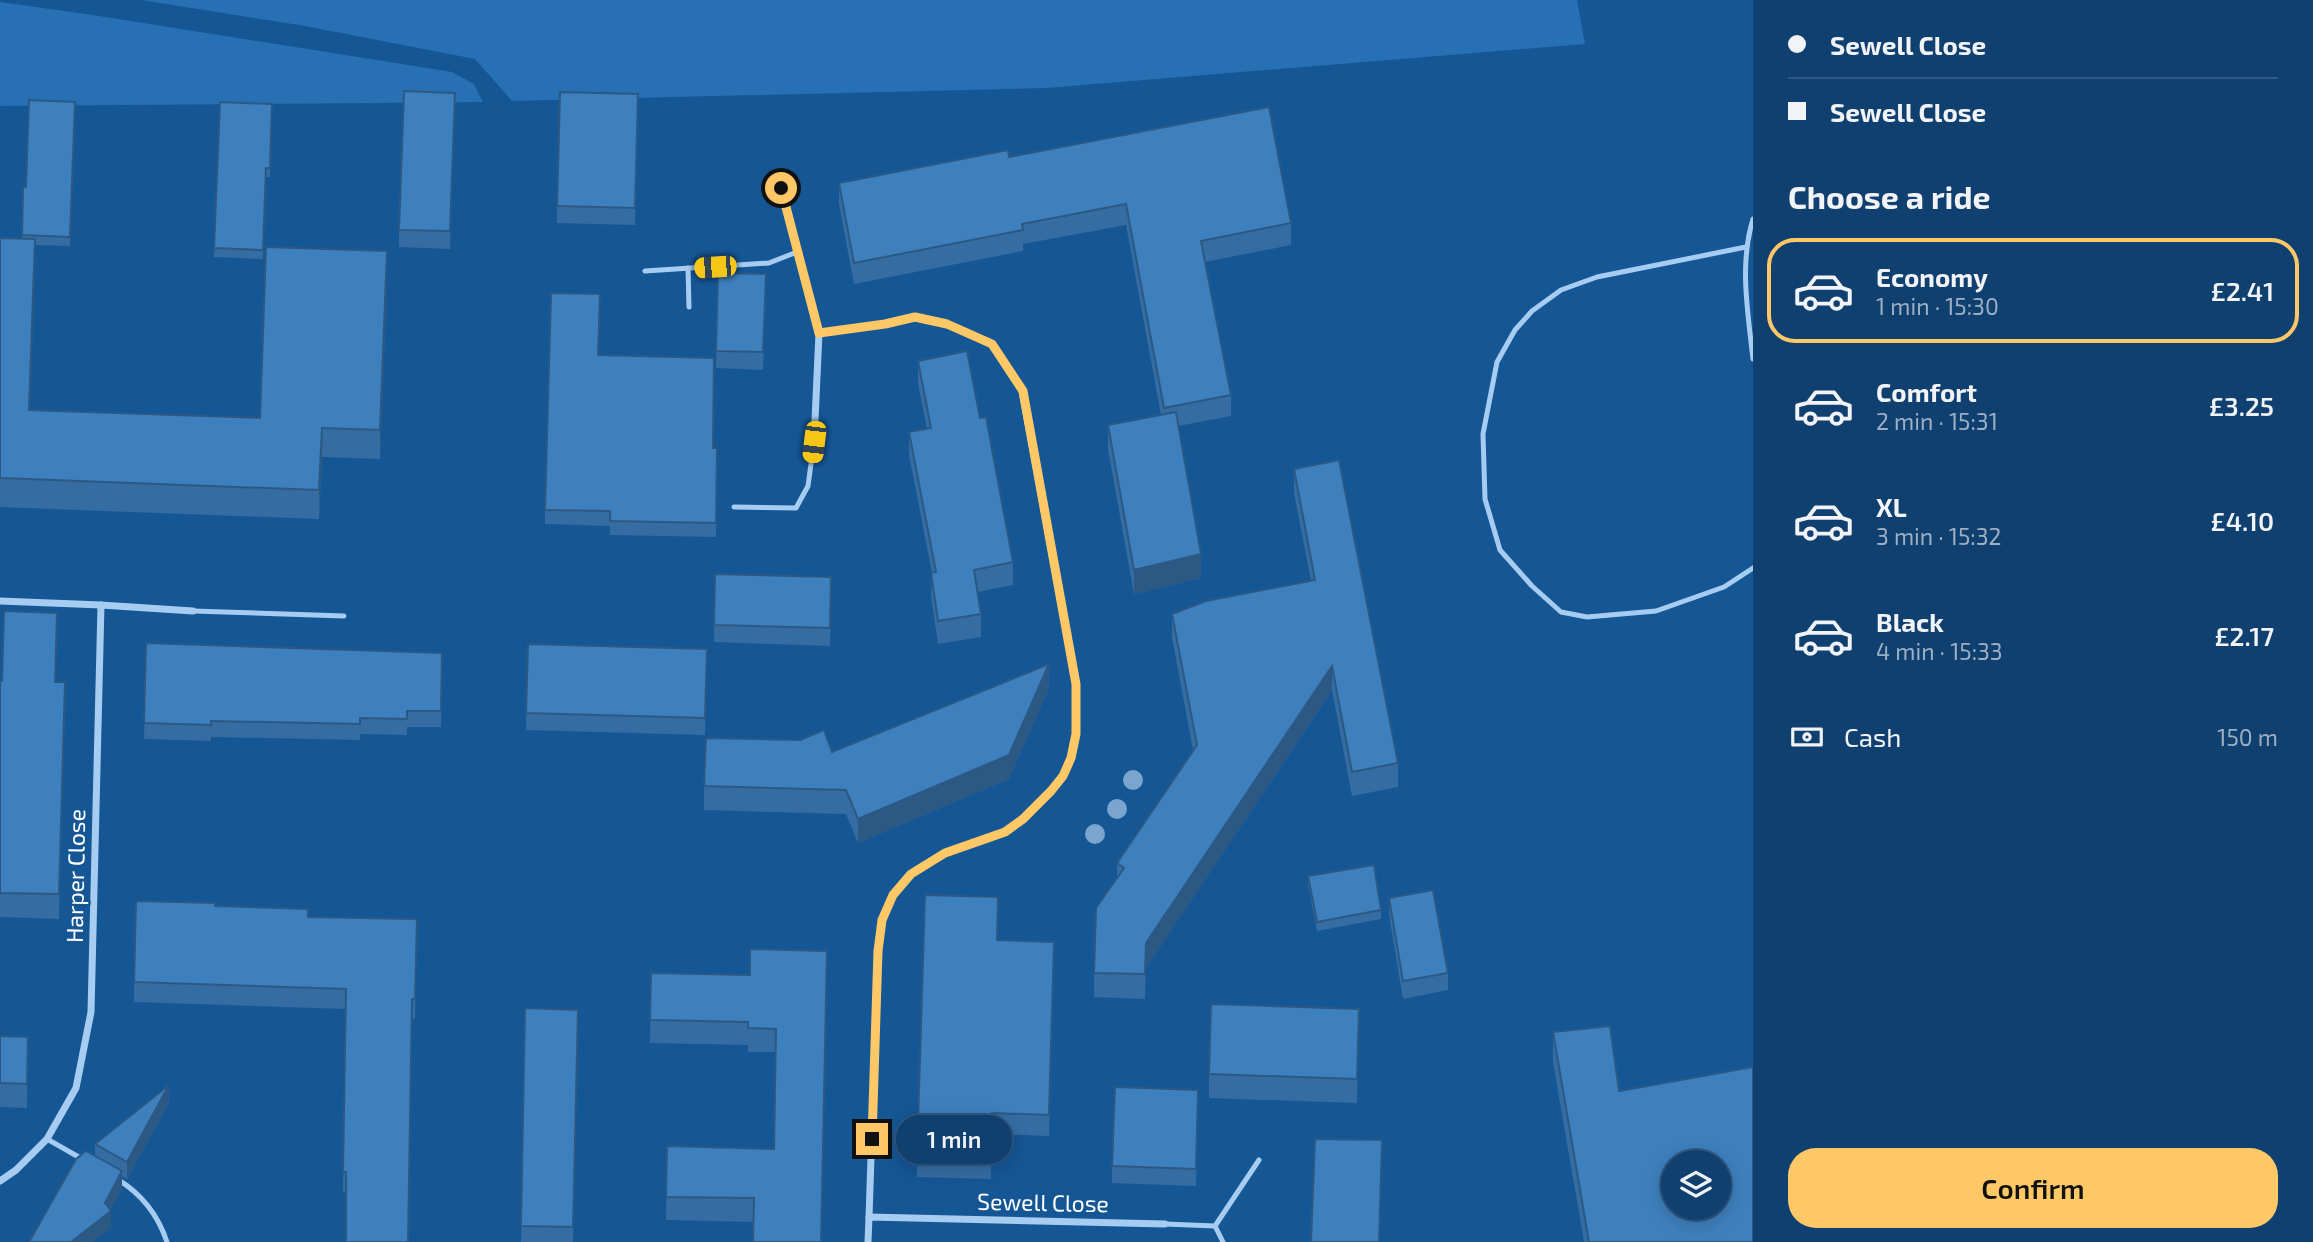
<!DOCTYPE html>
<html lang="en">
<head>
<meta charset="utf-8">
<style>
	body { margin:0; font-family:"Exo 2",sans-serif; background:#194775; color:#f1f3f6; height:100vh; display:flex; flex-direction:column; font-size:26px; white-space:nowrap }
	* { box-sizing:border-box; margin:0 }
	p { font-size:23px; color:#9cafc3 }
	.icon { flex:none; width:38px; height:38px; fill:none; stroke:currentColor; stroke-width:2; stroke-linecap:round; stroke-linejoin:round }
	.map { position:relative; flex:1; overflow:hidden }
	.sheet { display:flex; flex-direction:column; background:#104070; width:560px }
	.sheet>* { flex:none }
	.hud { display:grid; align-content:center; height:154px; padding:0 35px; background:#104070 }
	.buttons { position:absolute; left:1661px; top:1150px; display:grid; gap:14px }
	.buttons a { display:grid; place-items:center; width:70px; height:70px; border-radius:50%; background:#104070; box-shadow:0 4px 18px #0003,0 0 0 2px #305983; font-size:35px }
	.end { position:absolute; width:32px; height:32px; margin:-16px; border:9px solid #ffc866; background:#111; box-shadow:0 0 0 4px #111 }
	.from { border-radius:50% }
	.bubble { position:absolute; height:49px; border-radius:24px; background:#104070; box-shadow:0 4px 18px #0003,0 0 0 2px #305983; font-size:23px; font-weight:600; line-height:49px; text-align:center }
	.car { position:absolute; width:21px; height:42px; margin:-21px -10px; border-radius:9px; box-shadow:0 0 5px 2px #0007; background:linear-gradient(#f5c518 24%,#345 0 40%,#f5c518 0 76%,#345 0 86%,#f5c518 0) }
	.hud b { display:flex; align-items:center; gap:24px; height:66px; font-size:26px }
	.hud b+b { border-top:2px solid #305983 }
	.hud i { width:18px; height:18px; background:#f1f3f6 }
	ul { padding:0; list-style:none }
	li { display:flex; align-items:center; gap:21px; height:105px; margin:0 14px 10px; padding:0 21px; border:4px solid transparent; border-radius:28px }
	li div { flex:1 }
	li b { display:block; font-size:26px }
	li em { font-style:normal; font-weight:600 }
	li.current { border-color:#ffc866 }
	li>.icon { width:63px; height:63px; stroke-width:1.5 }
	h2 { padding:0 35px; font-size:32px; line-height:84px }
	.pay { display:flex; align-items:center; gap:18px; height:77px; padding:0 35px; font-size:26px }
	.pay p { margin-inline-start:auto }
	.action { display:flex; gap:14px; margin-top:auto; padding:14px 35px }
	.action a { flex:1; height:80px; border-radius:28px; background:#ffc866; color:#111; font-size:28px; font-weight:600; line-height:80px; text-align:center }
	main { display:flex; flex:1; min-height:0 }
	.map>svg:first-child { display:block }
</style>
</head>
<body>
<main>
<div class="map">
<svg width="1753" height="1242" viewBox="0 0 1753 1242">
	<rect width="100%" height="100%" fill="#155695"/>
	<g fill="#2870b4">
		<path d="M 141,0 L 1577,0 L 1585,44 L 1046,88 L 512,101 L 475,59 L 305,26 Z"/>
		<path d="M 0,2 L 93,15 L 452,72 L 474,84 L 483,102 L 0,106 Z"/>
	</g>
	<g fill="none" stroke-linecap="round" stroke-linejoin="round">
		<g stroke="#a6cdf1" stroke-width="5">
			<path d="M 1753,219 C 1739,264 1748,313 1753,359"/>
			<path d="M 1746,247 L 1597,277 L 1561,290 L 1532,311 L 1515,330 L 1497,362 L 1483,434 L 1485,499 L 1500,550 L 1532,586 L 1561,612 L 1587,617 L 1656,611 L 1724,587 L 1753,568"/>
			<path d="M 688,268 L 689,307"/>
			<path d="M 645,271 L 769,263 L 797,252 L 781,188"/>
			<path d="M 734,507 L 796,508 L 808,486 L 814,442"/>
			<path d="M 193,611 L 344,616"/>
			<path d="M 47,1139 L 84,1160"/>
			<path d="M 117,1179 C 142,1194 158,1215 167,1242"/>
			<path d="M 1165,1224 L 1215,1226 L 1259,1160"/>
			<path d="M 1215,1226 L 1223,1242"/>
		</g>
		<g stroke="#a6cdf1" stroke-width="7">
			<path d="M 797,252 L 819,333 L 814,442"/>
			<path d="M 819,333 L 885,324 L 915,317 L 947,324 L 992,344 L 1022,391 L 1076,684 L 1076,734 L 1071,758 L 1063,776 L 1051,791 L 1023,819 L 1005,832 L 945,853 L 911,874 L 893,895 L 882,920 L 878,951 L 869,1217"/>
			<path d="M 0,601 L 101,605 L 193,611"/>
			<path d="M 0,1181 L 16,1170 L 47,1139 L 76,1088 L 91,1012 L 101,605"/>
			<path d="M 868,1242 L 869,1217 L 1165,1224"/>
		</g>
	</g>
	<g fill="#7aa5ce">
		<circle cx="1133" cy="780" r="10"/>
		<circle cx="1117" cy="809" r="10"/>
		<circle cx="1095" cy="834" r="10"/>
	</g>
	<g fill="#356da3">
		<path d="M 75,102 L 70,246 L 35,245 L 30,410 L 260,418 L 387,281 L 380,459 L 322,457 L 319,519 L 0,507 L 0,238 L 22,239 L 23,187 L 26,187 Z"/>
		<path d="M 220,102 L 272,104 L 270,177 L 266,177 L 263,259 L 214,257 Z"/>
		<path d="M 455,110 L 450,249 L 399,247 L 399,230 Z"/>
		<path d="M 638,112 L 635,225 L 557,223 L 557,206 Z"/>
		<path d="M 1009,157 L 1291,223 L 1291,245 L 1205,262 L 1231,395 L 1231,416 L 1178,426 L 1201,578 L 1134,594 L 1108,449 L 1108,425 L 1161,415 L 1126,225 L 1023,244 L 1023,251 L 854,284 L 839,204 L 839,183 Z"/>
		<path d="M 718,273 L 766,291 L 763,370 L 716,368 Z"/>
		<path d="M 599,355 L 713,448 L 717,448 L 716,537 L 610,535 L 610,526 L 545,524 L 545,510 Z"/>
		<path d="M 918,361 L 980,418 L 1013,562 L 1013,585 L 977,592 L 981,614 L 981,637 L 938,644 L 931,596 L 932,573 L 909,455 L 909,432 L 927,429 L 918,384 Z"/>
		<path d="M 1294,469 L 1398,763 L 1398,787 L 1352,796 L 1332,690 L 1146,968 L 1145,999 L 1094,997 L 1094,973 L 1117,879 L 1117,863 L 1193,750 L 1172,638 L 1172,614 L 1311,581 L 1294,493 Z"/>
		<path d="M 715,574 L 831,594 L 830,646 L 714,642 Z"/>
		<path d="M 57,637 L 55,682 L 65,706 L 59,919 L 0,917 L 0,681 L 2,681 Z"/>
		<path d="M 146,643 L 442,653 L 441,727 L 407,727 L 407,735 L 360,734 L 360,740 L 211,737 L 211,741 L 144,739 Z"/>
		<path d="M 528,644 L 707,666 L 705,735 L 526,730 Z"/>
		<path d="M 1049,688 L 1009,779 L 858,843 L 846,814 L 704,810 L 704,786 L 832,752 Z"/>
		<path d="M 1308,876 L 1381,910 L 1381,919 L 1317,931 L 1308,885 Z"/>
		<path d="M 1389,898 L 1448,973 L 1448,990 L 1403,999 L 1389,915 Z"/>
		<path d="M 215,906 L 308,917 L 417,919 L 415,1019 L 412,1019 L 346,1192 L 343,1192 L 346,1009 L 134,1002 L 134,982 Z"/>
		<path d="M 998,940 L 1054,964 L 1049,1136 L 992,1134 L 991,1179 L 917,1177 L 917,1156 Z"/>
		<path d="M 750,949 L 827,951 L 821,1242 L 753,1242 L 754,1222 L 666,1220 L 667,1146 L 774,1149 L 776,1052 L 748,1052 L 748,1045 L 650,1043 L 651,973 L 750,975 Z"/>
		<path d="M 525,1008 L 578,1010 L 573,1242 L 521,1242 Z"/>
		<path d="M 1553,1032 L 1619,1091 L 1753,1242 L 1584,1242 L 1553,1062 Z"/>
		<path d="M 1359,1033 L 1357,1103 L 1209,1098 L 1209,1074 Z"/>
		<path d="M 0,1036 L 28,1037 L 27,1108 L 0,1107 Z"/>
		<path d="M 1198,1090 L 1196,1186 L 1112,1183 L 1112,1166 Z"/>
		<path d="M 169,1103 L 127,1179 L 122,1176 L 122,1189 L 110,1210 L 111,1228 L 95,1156 L 95,1144 Z"/>
	</g>
	<g fill="#2b5984">
		<path d="M 455,93 L 455,110 L 450,249 L 450,231 Z"/>
		<path d="M 35,239 L 35,269 L 29,439 L 29,410 Z"/>
		<path d="M 387,251 L 387,281 L 380,459 L 380,430 Z"/>
		<path d="M 322,428 L 322,457 L 319,519 L 319,490 Z"/>
		<path d="M 1201,554 L 1201,578 L 1134,594 L 1134,570 Z"/>
		<path d="M 1049,664 L 1049,688 L 1009,779 L 858,843 L 858,819 Z"/>
		<path d="M 1332,666 L 1332,690 L 1146,968 L 1145,999 L 1146,943 Z"/>
		<path d="M 65,682 L 65,706 L 59,919 L 59,894 Z"/>
		<path d="M 1054,942 L 1054,964 L 1049,1136 L 1049,1115 Z"/>
		<path d="M 1359,1009 L 1359,1033 L 1357,1103 L 1357,1079 Z"/>
		<path d="M 169,1085 L 169,1103 L 127,1179 L 127,1162 Z"/>
		<path d="M 1382,1140 L 1382,1164 L 1379,1242 Z"/>
		<path d="M 122,1171 L 122,1189 L 109,1212 L 111,1211 L 111,1228 L 93,1242 L 71,1242 L 105,1203 Z"/>
	</g>
	<g fill="#3e7fbd" stroke="#2b5984" stroke-width="2" fill-rule="evenodd">
		<path d="M 404,91 L 455,93 L 450,231 L 399,230 Z"/>
		<path d="M 560,92 L 638,94 L 635,208 L 557,206 Z"/>
		<path d="M 29,100 L 75,102 L 70,237 L 22,235 L 23,187 L 26,187 Z"/>
		<path d="M 220,102 L 272,104 L 270,168 L 266,168 L 263,250 L 214,248 Z"/>
		<path d="M 1269,107 L 1291,223 L 1201,241 L 1231,395 L 1164,408 L 1126,204 L 1022,224 L 1023,230 L 854,263 L 839,183 L 1008,150 L 1009,157 Z"/>
		<path d="M 0,238 L 35,239 L 29,410 L 260,418 L 266,247 L 387,251 L 380,430 L 322,428 L 319,490 L 0,478 Z"/>
		<path d="M 718,273 L 766,274 L 763,352 L 716,351 Z"/>
		<path d="M 551,293 L 600,294 L 598,355 L 714,358 L 713,448 L 717,448 L 716,523 L 610,521 L 610,511 L 545,510 Z"/>
		<path d="M 967,351 L 980,418 L 986,417 L 1013,562 L 974,570 L 981,614 L 938,621 L 931,573 L 936,572 L 909,432 L 931,428 L 918,361 Z"/>
		<path d="M 1176,412 L 1201,554 L 1134,570 L 1108,425 Z"/>
		<path d="M 1339,460 L 1398,763 L 1352,772 L 1332,666 L 1146,943 L 1145,974 L 1094,973 L 1096,908 L 1124,868 L 1117,863 L 1197,745 L 1172,614 L 1206,601 L 1315,580 L 1294,469 Z"/>
		<path d="M 715,574 L 831,577 L 830,628 L 714,625 Z"/>
		<path d="M 4,611 L 57,613 L 55,682 L 65,682 L 59,894 L 0,893 L 0,681 L 2,681 Z"/>
		<path d="M 146,643 L 442,653 L 441,711 L 407,711 L 407,719 L 360,718 L 360,724 L 211,721 L 211,725 L 144,723 Z"/>
		<path d="M 528,644 L 707,649 L 705,718 L 526,713 Z"/>
		<path d="M 1049,664 L 1009,755 L 858,819 L 846,790 L 704,786 L 706,738 L 800,740 L 824,730 L 832,752 Z"/>
		<path d="M 1374,865 L 1381,910 L 1317,922 L 1308,876 Z"/>
		<path d="M 1433,890 L 1448,973 L 1403,981 L 1389,898 Z"/>
		<path d="M 925,895 L 998,897 L 997,940 L 1054,942 L 1049,1115 L 992,1113 L 991,1158 L 917,1156 Z"/>
		<path d="M 136,901 L 215,903 L 215,906 L 308,909 L 308,917 L 417,919 L 415,999 L 412,999 L 408,1242 L 346,1242 L 346,1172 L 343,1172 L 346,989 L 134,982 Z"/>
		<path d="M 750,949 L 827,951 L 821,1242 L 753,1242 L 754,1198 L 666,1197 L 667,1146 L 774,1149 L 776,1029 L 748,1028 L 748,1022 L 650,1020 L 651,973 L 750,975 Z"/>
		<path d="M 1211,1004 L 1359,1009 L 1357,1079 L 1209,1074 Z"/>
		<path d="M 525,1008 L 578,1010 L 573,1227 L 521,1226 Z"/>
		<path d="M 1610,1026 L 1619,1091 L 1753,1067 L 1753,1242 L 1589,1242 L 1553,1032 ZM 1673,1162 L 1718,1162 L 1718,1208 L 1673,1208 Z"/>
		<path d="M 0,1036 L 28,1037 L 27,1084 L 0,1083 Z"/>
		<path d="M 169,1085 L 127,1162 L 95,1144 Z"/>
		<path d="M 1115,1087 L 1198,1090 L 1196,1169 L 1112,1166 Z"/>
		<path d="M 1315,1139 L 1382,1140 L 1379,1242 L 1311,1242 Z"/>
		<path d="M 86,1151 L 122,1171 L 105,1203 L 111,1211 L 71,1242 L 29,1242 L 76,1159 Z"/>
	</g>
	<g fill="none" stroke-linecap="round" stroke-linejoin="round">
		<path stroke="#ffc866" stroke-width="9" d="M 781,188 L 819,333 L 885,324 L 915,317 L 947,324 L 992,344 L 1023,391 L 1076,684 L 1076,734 L 1071,758 L 1063,776 L 1051,791 L 1023,819 L 1005,832 L 945,853 L 911,874 L 893,895 L 882,920 L 878,951 L 872,1139"/>
	</g>
	<g text-anchor="middle" dominant-baseline="central" stroke-width="5" stroke-linejoin="round" paint-order="stroke">
		<g font-size="23" fill="#fff" stroke="#155695">
			<text transform="translate(75 876) rotate(-89)">Harper Close</text>
			<text transform="translate(1043 1202) rotate(1)">Sewell Close</text>
		</g>
	</g>
</svg>
<div class="buttons">
<a><svg class="icon" aria-label="layers" viewBox="0 0 24 24"><path d="M12 4l9 5-9 5-9-5zM3 14l9 5 9-5"/></svg></a>
</div>
<i class="end from" style="left:781px;top:188px"></i>
<i class="end" style="left:872px;top:1139px"></i>
<div class="bubble" style="left:896px;top:1115px;width:116px">1 min</div>
<i class="car" style="left:715px;top:267px;rotate:266deg"></i>
<i class="car" style="left:814px;top:442px;rotate:187deg"></i>
</div>
<section class="sheet">
<div class="hud">
<b><i class="from"></i>Sewell Close</b>
<b><i></i>Sewell Close</b>
</div>
<h2>Choose a ride</h2>
<ul>
<li class="current"><svg class="icon" aria-label="car" viewBox="0 0 24 24"><path d="M5 17H2v-5l4-1 3-4h7l3 4 3 1v5h-3M9 17h6M6 11h13"/><circle cx="7" cy="17" r="2"/><circle cx="17" cy="17" r="2"/></svg><div><b>Economy</b><p>1 min · 15:30</p></div><em>£2.41</em></li>
<li><svg class="icon" aria-label="car" viewBox="0 0 24 24"><path d="M5 17H2v-5l4-1 3-4h7l3 4 3 1v5h-3M9 17h6M6 11h13"/><circle cx="7" cy="17" r="2"/><circle cx="17" cy="17" r="2"/></svg><div><b>Comfort</b><p>2 min · 15:31</p></div><em>£3.25</em></li>
<li><svg class="icon" aria-label="car" viewBox="0 0 24 24"><path d="M5 17H2v-5l4-1 3-4h7l3 4 3 1v5h-3M9 17h6M6 11h13"/><circle cx="7" cy="17" r="2"/><circle cx="17" cy="17" r="2"/></svg><div><b>XL</b><p>3 min · 15:32</p></div><em>£4.10</em></li>
<li><svg class="icon" aria-label="car" viewBox="0 0 24 24"><path d="M5 17H2v-5l4-1 3-4h7l3 4 3 1v5h-3M9 17h6M6 11h13"/><circle cx="7" cy="17" r="2"/><circle cx="17" cy="17" r="2"/></svg><div><b>Black</b><p>4 min · 15:33</p></div><em>£2.17</em></li>
</ul>
<div class="pay"><svg class="icon" aria-label="cash" viewBox="0 0 24 24"><path d="M3 7h18v10H3z"/><circle cx="12" cy="12" r="2"/></svg>Cash<p>150 m</p></div>
<div class="action"><a>Confirm</a></div>
</section>
</main>
</body>
</html>
